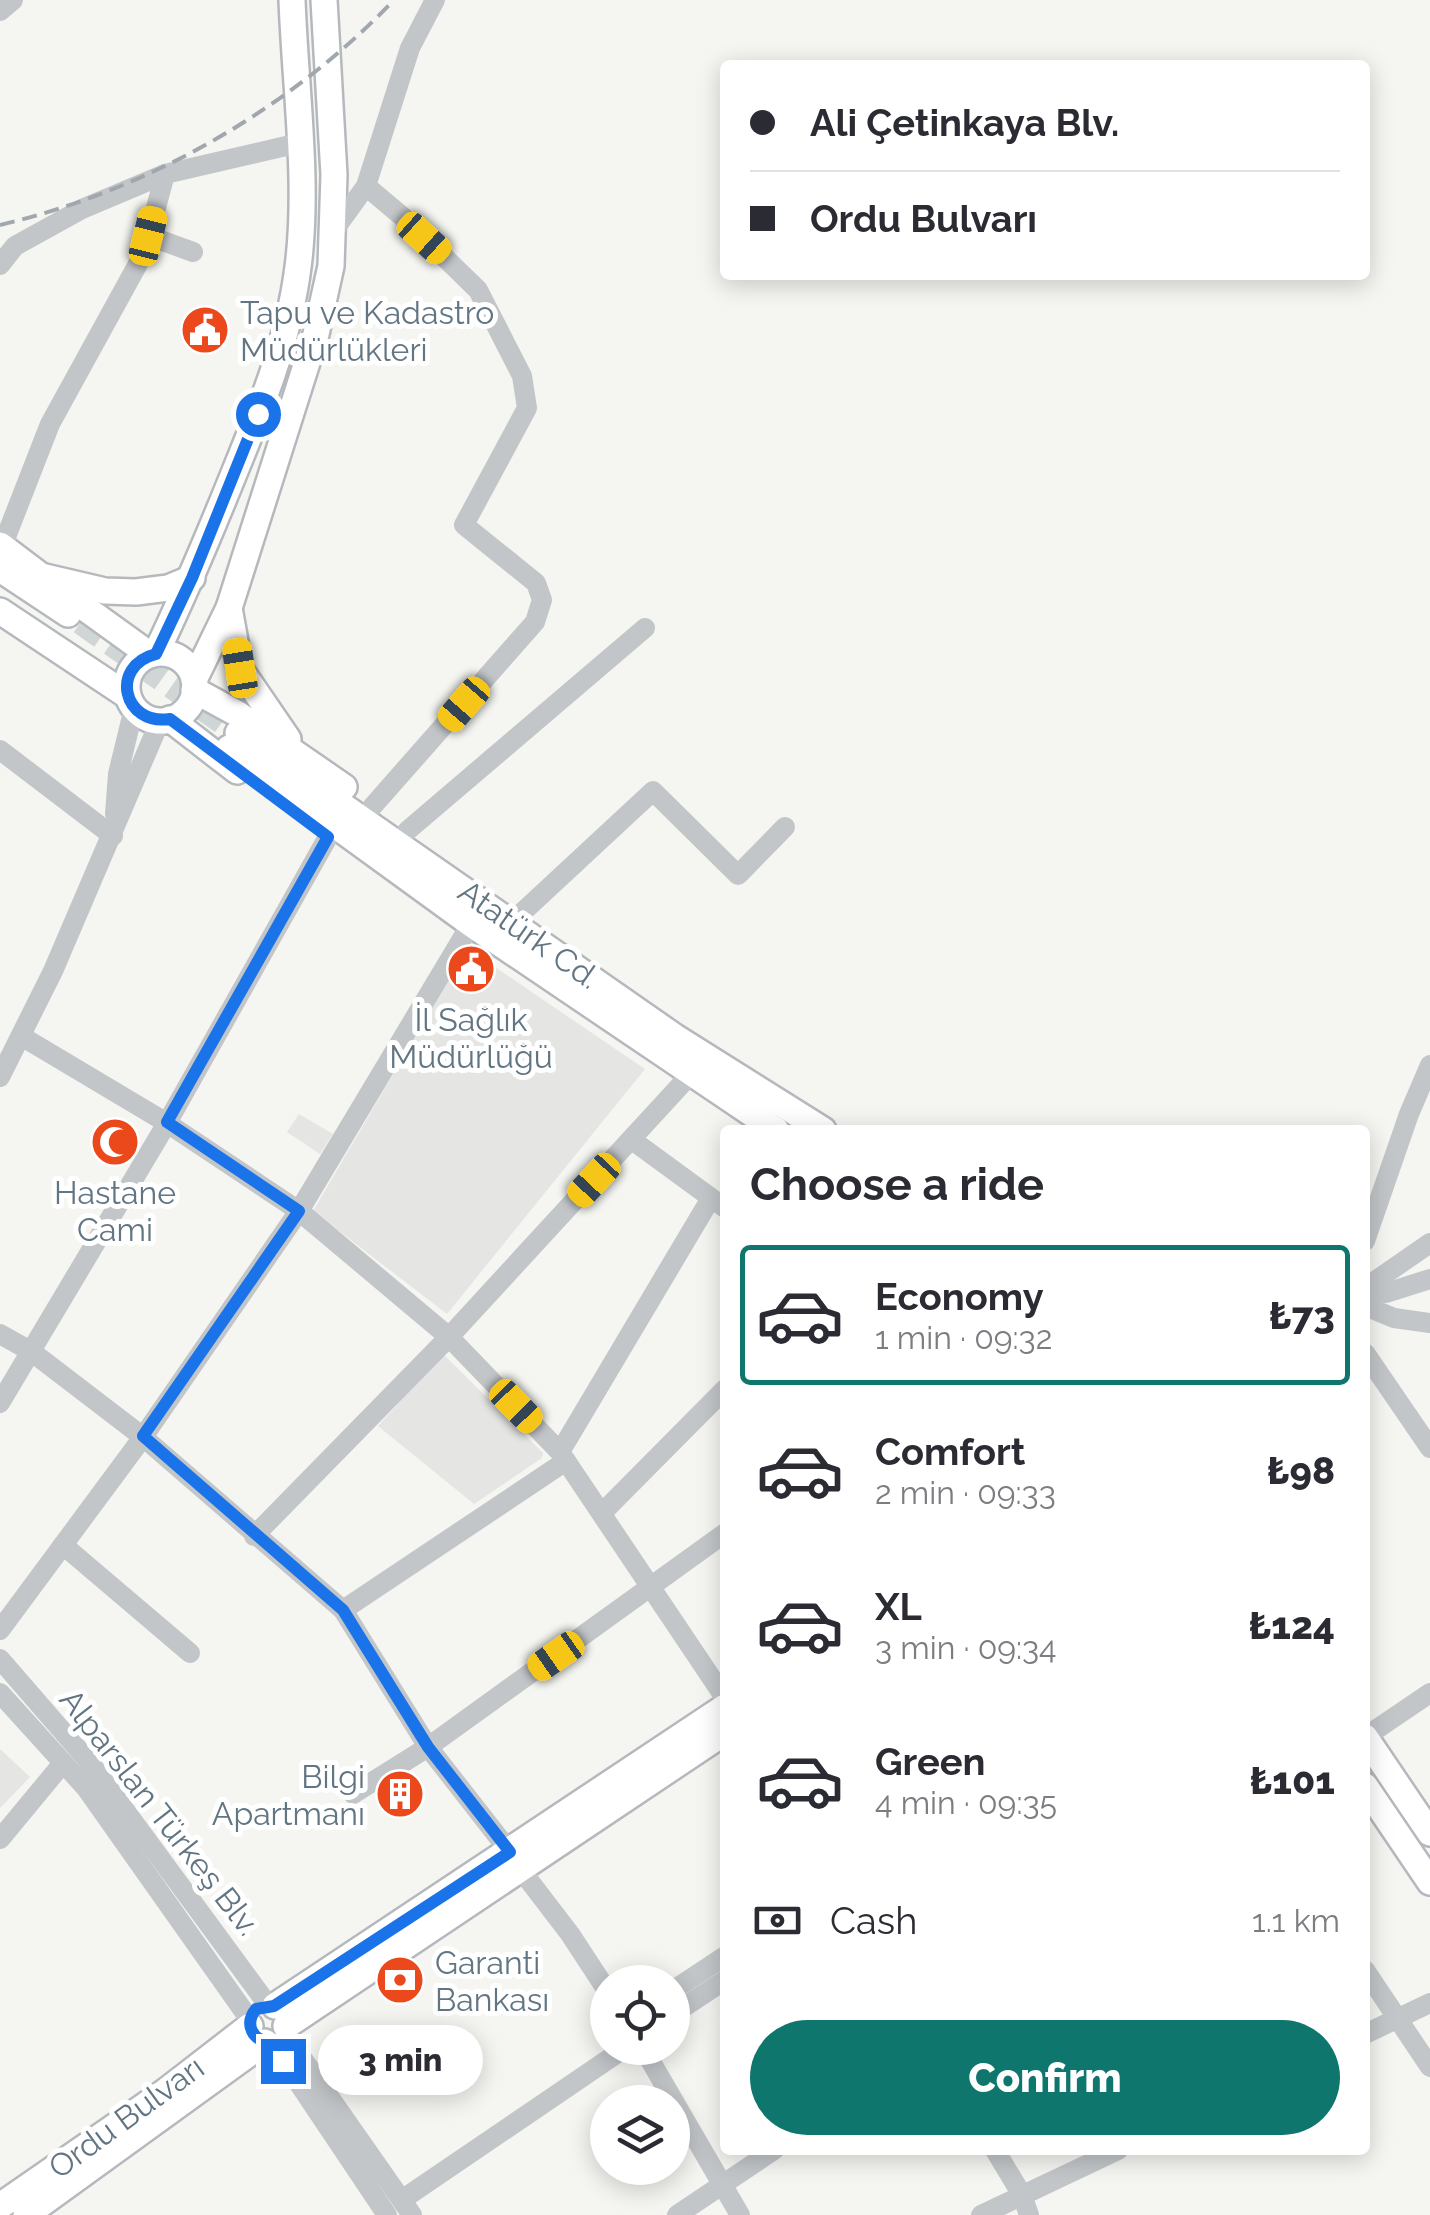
<!DOCTYPE html>
<html lang="en">
<head>
<meta charset="utf-8">
<style>
	body { margin:0; font-family:Raleway,sans-serif; background:#f7f7f7; color:#2b2b33; height:100vh; display:flex; flex-direction:column; font-size:38px; white-space:nowrap }
	* { box-sizing:border-box; margin:0 }
	p { font-size:32px; color:#7c7c81 }
	.icon { flex:none; width:55px; height:55px; fill:none; stroke:currentColor; stroke-width:2; stroke-linecap:round; stroke-linejoin:round }
	.map { position:relative; flex:1; overflow:hidden }
	.panel { position:absolute; left:720px; top:1125px; width:650px; height:1030px; display:flex; flex-direction:column; background:#fff; border-radius:10px; box-shadow:0 5px 25px #0003 }
	.panel>* { flex:none }
	.guide { position:absolute; left:720px; top:60px; width:650px; height:220px; border-radius:10px; box-shadow:0 5px 25px #0003; display:grid; align-content:center; height:220px; padding:0 30px; background:#fff }
	.fabs { position:absolute; left:590px; top:1965px; display:grid; gap:20px }
	.fabs a { display:grid; place-items:center; width:100px; height:100px; border-radius:50%; background:#fff; box-shadow:0 5px 25px #0003; font-size:50px }
	.end { position:absolute; width:45px; height:45px; margin:-22px; border:12px solid #1a73e8; background:#fff; box-shadow:0 0 0 5px #fff }
	.from { border-radius:50% }
	.bubble { position:absolute; height:70px; border-radius:35px; background:#fff; box-shadow:0 5px 25px #0003; font-size:32px; font-weight:800; line-height:70px; text-align:center }
	.car { position:absolute; width:30px; height:60px; margin:-30px -15px; border-radius:12px; box-shadow:0 0 8px 2px #0007; background:linear-gradient(#f5c518 24%,#345 0 40%,#f5c518 0 76%,#345 0 86%,#f5c518 0) }
	.guide b { display:flex; align-items:center; gap:35px; height:95px; font-size:38px }
	.guide b+b { border-top:2px solid #e1e1e2 }
	.guide i { width:25px; height:25px; background:#2b2b33 }
	ul { padding:0; list-style:none }
	li { display:flex; align-items:center; gap:30px; height:140px; margin:0 20px 15px; padding:0 10px; border:5px solid transparent; border-radius:10px }
	li div { flex:1 }
	li b { display:block; font-size:38px }
	li em { font-style:normal; font-weight:800 }
	li.active { border-color:#0f766e }
	li>.icon { width:90px; height:90px; stroke-width:1.5 }
	h2 { padding:0 30px; font-size:45px; line-height:120px }
	.pay { display:flex; align-items:center; gap:25px; height:110px; padding:0 30px; font-size:38px }
	.pay p { margin-inline-start:auto }
	.cta { display:flex; gap:20px; margin-top:auto; padding:20px 30px }
	.cta a { flex:1; height:115px; border-radius:60px; background:#0f766e; color:#fff; font-size:40px; font-weight:800; line-height:115px; text-align:center }
	.map>svg:first-child { display:block }
</style>
</head>
<body>
<div class="map">
<svg width="1430" height="2215" viewBox="0 0 1430 2215">
	<rect width="100%" height="100%" fill="#f5f5f1"/>
	<g fill="#e5e6e4">
		<path d="M 467,948 L 645,1069 L 447,1314 L 313,1211 Z"/>
		<path d="M 299,1114 L 333,1134 L 320,1154 L 287,1132 Z"/>
		<path d="M 443,1354 L 543,1453 L 542,1458 L 474,1504 L 378,1426 Z"/>
		<path d="M 0,1749 L 30,1777 L 0,1808 Z"/>
	</g>
	<g fill="none" stroke-linecap="round" stroke-linejoin="round">
		<path stroke="#d0d5d6" stroke-width="25" stroke-dasharray="25 12" stroke-linecap="butt" d="M 81,622 L 238,733"/>
		<g stroke="#b5b9bd" stroke-width="30">
			<g id="major">
				<path d="M 0,545 L 41,576 L 105,591 L 136,592 L 168,588 L 192,578"/>
				<path d="M 0,569 L 68,614"/>
				<path d="M 53,585 L 150,655"/>
				<path d="M 229,608 L 240,669 L 288,739"/>
				<path d="M 0,611 L 128,696"/>
				<path d="M 156,653 C 185,593 210,533 235,471 C 262,405 289,339 298,267 C 309,184 295,84 292,0"/>
				<circle cx="161" cy="687" r="34"/>
				<path d="M 194,680 L 229,608 L 316,334 L 331,266 L 334,175 L 324,0"/>
				<path d="M 194,690 L 238,714 L 344,787"/>
				<path d="M 170,719 L 237,771"/>
				<path d="M 238,733 L 675,1037 L 823,1130"/>
				<path d="M 229,748 L 471,924 L 776,1130"/>
				<path d="M 1365,1737 L 1430,1833"/>
				<path d="M 1365,1786 L 1430,1882"/>
				<path d="M 275,2006 L 725,1707"/>
				<path d="M 286,2026 L 725,1732"/>
				<path d="M 0,2206 L 166,2091 L 250,2026"/>
				<path d="M 26,2215 L 265,2042"/>
			</g>
		</g>
		<g stroke="#c2c6c9" stroke-width="20">
			<path d="M 0,11 L 13,0"/>
			<path d="M 366,186 L 404,218 L 478,290 L 522,376 L 527,408 L 464,525 L 536,583 L 542,600 L 535,622 L 372,807"/>
			<path d="M 332,233 L 366,186 L 410,48 L 435,0"/>
			<path d="M 149,236 L 193,252"/>
			<path d="M 0,265 L 15,246 L 82,209 L 165,174 L 299,143"/>
			<path d="M 2,547 L 50,424 L 144,253 L 165,174"/>
			<path d="M 0,750 L 113,836"/>
			<path d="M 115,814 L 118,774 L 134,708"/>
			<path d="M 407,831 L 645,628"/>
			<path d="M 512,922 L 653,791 L 738,875 L 785,827"/>
			<path d="M 21,1036 L 167,1123 L 299,1211 L 449,1337 L 560,1452 L 725,1698"/>
			<path d="M 0,1077 L 53,971 L 160,721"/>
			<path d="M 632,1140 L 725,1208"/>
			<path d="M 1365,1241 L 1409,1114 L 1430,1065"/>
			<path d="M 1365,1288 L 1430,1243"/>
			<path d="M 1365,1288 L 1386,1293 L 1430,1279"/>
			<path d="M 1365,1306 L 1394,1318 L 1430,1323"/>
			<path d="M 0,1334 L 32,1352 L 143,1437 L 343,1610 L 428,1747 L 510,1852"/>
			<path d="M 1365,1353 L 1430,1448"/>
			<path d="M 0,1403 L 167,1123 L 328,837"/>
			<path d="M 560,1452 L 711,1198"/>
			<path d="M 602,1513 L 725,1389"/>
			<path d="M 254,1536 L 449,1337 L 690,1075"/>
			<path d="M 63,1545 L 190,1653"/>
			<path d="M 343,1610 L 566,1461"/>
			<path d="M 0,1630 L 143,1437 L 299,1211 L 471,924"/>
			<path d="M 0,1659 L 91,1764 L 268,2005"/>
			<path d="M 0,1693 L 86,1788 L 250,2020"/>
			<path d="M 1365,1737 L 1430,1693"/>
			<path d="M 353,1794 L 428,1747 L 725,1533"/>
			<path d="M 0,1839 L 63,1763"/>
			<path d="M 521,1870 L 570,1934 L 608,1992"/>
			<path d="M 1365,1970 L 1430,2067"/>
			<path d="M 672,1991 L 725,1956"/>
			<path d="M 672,2015 L 725,1980"/>
			<path d="M 284,2032 L 412,2215"/>
			<path d="M 1365,2034 L 1430,2003"/>
			<path d="M 271,2042 L 387,2215"/>
			<path d="M 643,2048 L 740,2215"/>
			<path d="M 995,2150 L 1022,2195 L 1029,2215"/>
			<path d="M 403,2199 L 625,2048"/>
			<path d="M 677,2215 L 774,2150"/>
			<path d="M 981,2215 L 1118,2150"/>
		</g>
		<use href="#major" stroke="#fff" stroke-width="25"/>
		<path stroke="#a0a7ad" stroke-width="4" stroke-dasharray="15 8" stroke-linecap="butt" d="M 0,225 C 148,190 289,110 394,0"/>
	</g>
	<g fill="none" stroke-linecap="round" stroke-linejoin="round">
		<path stroke="#1a73e8" stroke-width="12" d="M 258,414 L 192,578 L 156,654 C 109,666 123,726 170,719 L 328,837 L 167,1122 L 299,1211 L 143,1436 L 343,1610 L 428,1747 L 510,1852 L 274,2006 L 256,2009 C 244,2024 252,2041 271,2042 L 283,2061"/>
	</g>
	<defs>
		<g id="civic-disc" transform="scale(2.5)"><circle r="9.5" fill="#eb491b" stroke="#fff"/><path d="M-.6-6.5H3V-4.5H.6V-3L4-1V1h2V6H-6V1h2V-1L-.6-3ZM-1.2 2.5V6h2.4V2.5Z" fill="#fff"/></g>
		<g id="mosque-disc" transform="scale(2.5)"><circle r="9.5" fill="#eb491b" stroke="#fff"/><path d="M3.5-4.9A6 6 0 1 0 3.5 4.9A5 5 0 1 1 3.5-4.9Z" fill="#fff"/></g>
		<g id="building-disc" transform="scale(2.5)"><circle r="9.5" fill="#eb491b" stroke="#fff"/><path d="M-4-6H4V6H1V3H-1V6H-4ZM-2.5-4.3h1.7v1.8h-1.7ZM.8-4.3h1.7v1.8H.8ZM-2.5-1h1.7V.8h-1.7ZM.8-1h1.7V.8H.8Z" fill="#fff"/></g>
		<g id="bank-disc" transform="scale(2.5)"><circle r="9.5" fill="#eb491b" stroke="#fff"/><path d="M-6-4H6V4H-6ZM0-2.3a2.3 2.3 0 1 0 0 4.6a2.3 2.3 0 1 0 0-4.6Z" fill="#fff"/></g>
	</defs>
	<g fill-rule="evenodd">
		<use href="#civic-disc" x="205" y="330"/>
		<use href="#civic-disc" x="471" y="969"/>
		<use href="#mosque-disc" x="115" y="1142"/>
		<use href="#building-disc" x="400" y="1794"/>
		<use href="#bank-disc" x="400" y="1980"/>
	</g>
	<g text-anchor="middle" dominant-baseline="central" stroke-width="10" stroke-linejoin="round" paint-order="stroke">
		<g font-size="32" fill="#627583" stroke="#fff" text-anchor="start">
			<text x="240" y="312">Tapu ve Kadastro<tspan x="240" dy="37">Müdürlükleri</tspan></text>
			<text x="471" y="1019" text-anchor="middle">İl Sağlık<tspan x="471" dy="37">Müdürlüğü</tspan></text>
			<text x="115" y="1192" text-anchor="middle">Hastane<tspan x="115" dy="37">Cami</tspan></text>
			<text x="365" y="1776" text-anchor="end">Bilgi<tspan x="365" dy="37">Apartmanı</tspan></text>
			<text x="435" y="1962">Garanti<tspan x="435" dy="37">Bankası</tspan></text>
		</g>
		<g font-size="32" fill="#627583" stroke="#fff">
			<text transform="translate(529 934) rotate(35)">Atatürk Cd.</text>
			<text transform="translate(160 1812) rotate(52)">Alparslan Türkeş Blv.</text>
			<text transform="translate(126 2117) rotate(-36)">Ordu Bulvarı</text>
		</g>
	</g>
</svg>
<div class="fabs">
<a><svg class="icon" aria-label="locate" viewBox="0 0 24 24"><circle cx="12" cy="12" r="6"/><path d="M12 2v4M12 18v4M2 12h4M18 12h4"/></svg></a>
<a><svg class="icon" aria-label="layers" viewBox="0 0 24 24"><path d="M12 4l9 5-9 5-9-5zM3 14l9 5 9-5"/></svg></a>
</div>
<i class="end from" style="left:258px;top:414px"></i>
<i class="end" style="left:283px;top:2061px"></i>
<div class="bubble" style="left:318px;top:2025px;width:165px">3 min</div>
<i class="car" style="left:148px;top:236px;rotate:14deg"></i>
<i class="car" style="left:424px;top:238px;rotate:132deg"></i>
<i class="car" style="left:240px;top:668px;rotate:351deg"></i>
<i class="car" style="left:464px;top:704px;rotate:221deg"></i>
<i class="car" style="left:594px;top:1180px;rotate:223deg"></i>
<i class="car" style="left:516px;top:1406px;rotate:136deg"></i>
<i class="car" style="left:556px;top:1656px;rotate:235deg"></i>
<div class="guide">
<b><i class="from"></i>Ali Çetinkaya Blv.</b>
<b><i></i>Ordu Bulvarı</b>
</div>
<section class="panel">
<h2>Choose a ride</h2>
<ul>
<li class="active"><svg class="icon" aria-label="car" viewBox="0 0 24 24"><path d="M5 17H2v-5l4-1 3-4h7l3 4 3 1v5h-3M9 17h6M6 11h13"/><circle cx="7" cy="17" r="2"/><circle cx="17" cy="17" r="2"/></svg><div><b>Economy</b><p>1 min · 09:32</p></div><em>₺73</em></li>
<li><svg class="icon" aria-label="car" viewBox="0 0 24 24"><path d="M5 17H2v-5l4-1 3-4h7l3 4 3 1v5h-3M9 17h6M6 11h13"/><circle cx="7" cy="17" r="2"/><circle cx="17" cy="17" r="2"/></svg><div><b>Comfort</b><p>2 min · 09:33</p></div><em>₺98</em></li>
<li><svg class="icon" aria-label="car" viewBox="0 0 24 24"><path d="M5 17H2v-5l4-1 3-4h7l3 4 3 1v5h-3M9 17h6M6 11h13"/><circle cx="7" cy="17" r="2"/><circle cx="17" cy="17" r="2"/></svg><div><b>XL</b><p>3 min · 09:34</p></div><em>₺124</em></li>
<li><svg class="icon" aria-label="car" viewBox="0 0 24 24"><path d="M5 17H2v-5l4-1 3-4h7l3 4 3 1v5h-3M9 17h6M6 11h13"/><circle cx="7" cy="17" r="2"/><circle cx="17" cy="17" r="2"/></svg><div><b>Green</b><p>4 min · 09:35</p></div><em>₺101</em></li>
</ul>
<div class="pay"><svg class="icon" aria-label="cash" viewBox="0 0 24 24"><path d="M3 7h18v10H3z"/><circle cx="12" cy="12" r="2"/></svg>Cash<p>1.1 km</p></div>
<div class="cta"><a>Confirm</a></div>
</section>
</div>
</body>
</html>
